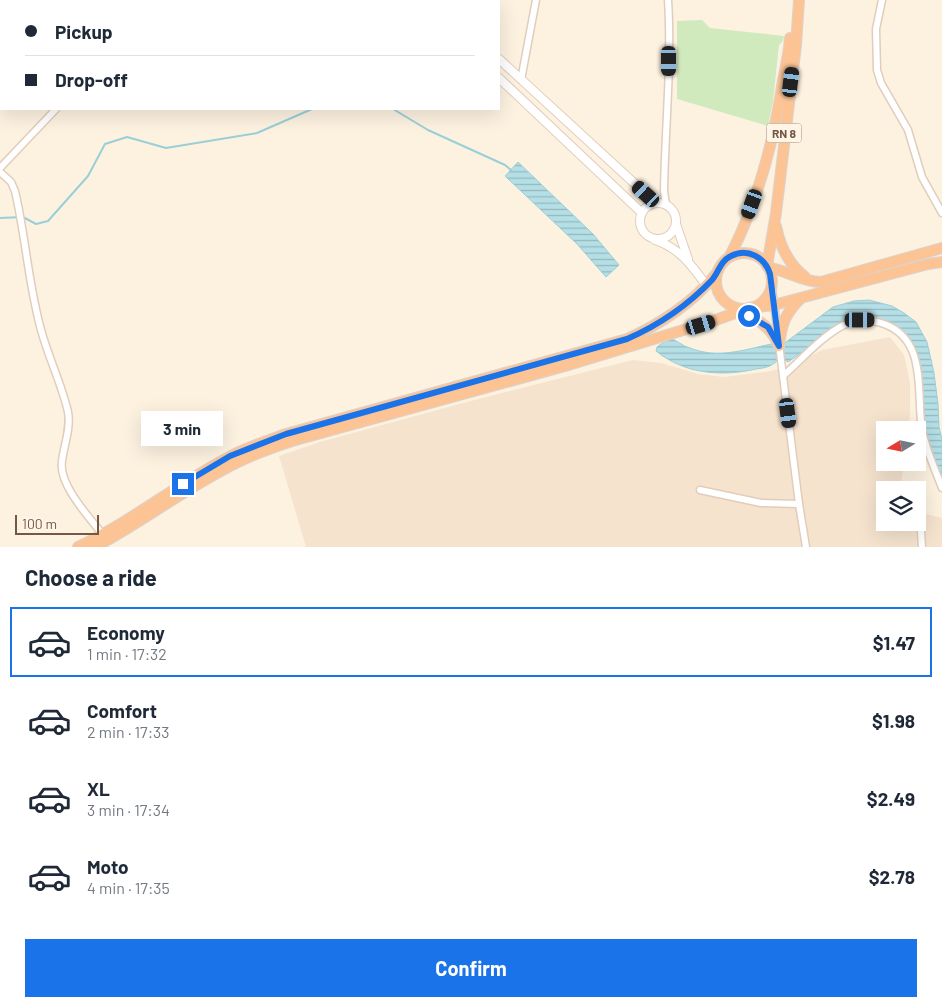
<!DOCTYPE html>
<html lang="en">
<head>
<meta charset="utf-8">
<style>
	body { margin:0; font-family:Barlow,sans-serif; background:#f2f2f3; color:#1f2937; height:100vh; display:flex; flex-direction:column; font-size:19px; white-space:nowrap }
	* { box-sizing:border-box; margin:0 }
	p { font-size:16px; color:#747a83 }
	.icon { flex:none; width:28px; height:28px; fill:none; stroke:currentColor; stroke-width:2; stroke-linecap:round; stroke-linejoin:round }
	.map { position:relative; height:547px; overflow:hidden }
	.panel { display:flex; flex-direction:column; background:#fff; flex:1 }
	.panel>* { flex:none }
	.banner { position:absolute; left:0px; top:0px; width:500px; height:110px; box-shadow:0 5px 20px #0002; display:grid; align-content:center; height:110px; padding:0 25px; background:#fff }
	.needle { width:32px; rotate:260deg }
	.controls { position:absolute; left:876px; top:421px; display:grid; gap:10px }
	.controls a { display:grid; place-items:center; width:50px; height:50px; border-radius:0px; background:#fff; box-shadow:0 5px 20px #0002; font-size:25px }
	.scale { position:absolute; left:15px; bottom:12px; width:84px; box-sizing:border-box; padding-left:5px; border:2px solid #745747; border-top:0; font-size:14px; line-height:18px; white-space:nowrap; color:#745747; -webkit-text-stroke:4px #fff5e7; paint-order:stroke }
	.end { position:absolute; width:22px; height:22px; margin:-11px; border:6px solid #1a73e8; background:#fff; box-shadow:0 0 0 2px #fff }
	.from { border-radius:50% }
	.bubble { position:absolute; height:35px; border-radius:0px; background:#fff; box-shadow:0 5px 20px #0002; font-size:16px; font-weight:700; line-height:35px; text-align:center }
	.car { position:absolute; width:15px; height:30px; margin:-15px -8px; border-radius:6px; box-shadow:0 0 4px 1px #0007; background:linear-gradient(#222 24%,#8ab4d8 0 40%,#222 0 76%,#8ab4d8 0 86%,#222 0) }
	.banner b { display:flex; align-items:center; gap:18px; height:48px; font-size:19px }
	.banner b+b { border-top:1px solid #e0e1e3 }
	.banner i { width:12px; height:12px; background:#1f2937 }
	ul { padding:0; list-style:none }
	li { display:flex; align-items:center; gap:15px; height:70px; margin:0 10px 8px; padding:0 15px; border:2px solid transparent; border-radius:0px }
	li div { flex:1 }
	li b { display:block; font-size:19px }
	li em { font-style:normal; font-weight:700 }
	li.selected { border-color:#1a73e8 }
	li>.icon { width:45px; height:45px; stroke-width:1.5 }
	h2 { padding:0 25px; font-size:22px; line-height:60px }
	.button { display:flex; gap:10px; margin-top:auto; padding:10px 25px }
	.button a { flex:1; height:58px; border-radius:0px; background:#1a73e8; color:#fff; font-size:20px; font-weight:700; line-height:58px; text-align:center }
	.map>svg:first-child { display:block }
</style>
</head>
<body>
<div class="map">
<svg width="942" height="547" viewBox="0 0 942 547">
	<defs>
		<pattern id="water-rules" width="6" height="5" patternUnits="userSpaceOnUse" patternTransform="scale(1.25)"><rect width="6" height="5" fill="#b4dfe6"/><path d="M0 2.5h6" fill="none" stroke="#97b8bc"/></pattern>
	</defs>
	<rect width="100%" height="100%" fill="#fdf2e0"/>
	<path fill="#f5e3ce" d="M 890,337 L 904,355 L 910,382 L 910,415 L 908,430 L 885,430 L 885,462 L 904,463 L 900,490 L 885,490 L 885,522 L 918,522 L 918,512 L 942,518 L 942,547 L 306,547 L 279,456 L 320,442 L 463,403 L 633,360 L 661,363 L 698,374 L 724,377 L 765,372 L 792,366 L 822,350 Z"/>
	<path fill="#d0eabe" d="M 702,20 L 710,28 L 784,36 L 783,41 L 779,45 L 773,101 L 768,126 L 677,99 L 677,21 Z"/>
	<g fill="url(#water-rules)" stroke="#9acfd8">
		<path d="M 518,162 L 593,234 L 619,265 L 606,277 L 577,244 L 505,176 Z"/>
		<path d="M 869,300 L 892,306 L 904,313 L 916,322 L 927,342 L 934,373 L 938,404 L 939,427 L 942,439 L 942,476 C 933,461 926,442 925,425 C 922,401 924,359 910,339 C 905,331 893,325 885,322 C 872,316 858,316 844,321 C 833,325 825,334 816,341 C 807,349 798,355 788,362 L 785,360 L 783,346 L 786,342 L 833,307 L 854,301 Z"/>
		<path d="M 669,338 C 677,340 682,346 690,348 C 717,359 744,350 771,344 L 775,346 L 777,361 C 771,367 764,368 756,369 C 722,377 684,374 656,351 L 657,347 Z"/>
	</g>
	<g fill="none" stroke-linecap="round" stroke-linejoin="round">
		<g stroke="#9acfd8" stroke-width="2">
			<path d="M 393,109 L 428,130 L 505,165 L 511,170"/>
			<path d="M 0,218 L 23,217 L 36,224 L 48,221 L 88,176 L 105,144 L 127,137 L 166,148 L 257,133 L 312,109"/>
		</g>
		<g stroke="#e1cdbc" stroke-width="9">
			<g id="minor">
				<path d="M 51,0 L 53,1"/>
				<path d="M 86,0 L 87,1"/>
				<path d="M 143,0 L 144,1"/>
				<path d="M 400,0 L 400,1"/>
				<path d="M 882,0 L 876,29 L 877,70 L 881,83 L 908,130 L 922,177 L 942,213"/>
				<path d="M 103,1 L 104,0"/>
				<path d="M 158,1 L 159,0"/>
				<path d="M 443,1 L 444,0"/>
				<path d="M 0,5 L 1,7"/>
				<path d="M 0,60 L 1,62"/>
				<path d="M 521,80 L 536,0"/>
				<path d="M 0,105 L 1,103"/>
				<path d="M 0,168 L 56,109"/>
				<path d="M 0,172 L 11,182 L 15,191 C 25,234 28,279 39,322 C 46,353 61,381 68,412 C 71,428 64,445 62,461 C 58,484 89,517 103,535"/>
				<path d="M 666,205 L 664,191 C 665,127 672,64 668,0"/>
				<path d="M 771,280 L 799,504 L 806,547"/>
				<path d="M 783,376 C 801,360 822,336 844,325 C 857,318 870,319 884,324 C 928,340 916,393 922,430 C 926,450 935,469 942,488"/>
				<path d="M 700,490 L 761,503 L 799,504"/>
				<path d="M 920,518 L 922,547"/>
			</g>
		</g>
		<g stroke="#e1cdbc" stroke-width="10">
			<g id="tertiary">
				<path d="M 499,59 L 646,194 L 654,203"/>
				<path d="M 499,78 L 642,213"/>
				<circle cx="658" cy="221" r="18"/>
				<path d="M 676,224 L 688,259"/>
				<path d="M 655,240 C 679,248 691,264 706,285"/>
			</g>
		</g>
		<g stroke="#dbd3cf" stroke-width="12">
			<g id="trunk">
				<path d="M 776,226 C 780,246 788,264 805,277"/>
				<circle cx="744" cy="281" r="28"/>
				<path d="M 730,256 C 758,201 774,141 783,80 C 786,66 789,52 790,38"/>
				<path d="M 767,266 L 776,213 L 796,45 L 799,0"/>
				<path d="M 769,268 C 787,270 802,282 821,282 L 942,248"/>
				<path d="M 736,313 C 757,316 771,327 779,346"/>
				<path d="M 779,345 C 782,323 785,314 800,299"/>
				<path d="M 78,547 C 131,522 177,484 229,457 C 247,447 267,441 286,434 L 627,339 C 659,325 694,302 716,274"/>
				<path d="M 95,547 C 144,521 188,486 238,462 C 256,453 274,447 292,441 L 565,366 L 713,321 L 749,308 L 774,305 L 928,264 L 942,262"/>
			</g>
		</g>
		<use href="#minor" stroke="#fff" stroke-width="6"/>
		<use href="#tertiary" stroke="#fff" stroke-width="8"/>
		<use href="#trunk" stroke="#fcc495" stroke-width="10"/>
	</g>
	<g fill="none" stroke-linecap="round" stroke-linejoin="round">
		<path stroke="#1a73e8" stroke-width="6" d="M 183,484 L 230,456 L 286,434 L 627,339 C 659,325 688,305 712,280 C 719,272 720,261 731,256 C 748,247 765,258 770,274 L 779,346 L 768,327 L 749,316"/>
	</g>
	<g text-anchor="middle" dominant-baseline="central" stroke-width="5" stroke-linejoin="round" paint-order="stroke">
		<rect fill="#fff5e7" stroke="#9e8677" stroke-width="1" x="766.5" y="123.5" width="35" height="19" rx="4"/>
		<g font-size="12" font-weight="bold" fill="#745747">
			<text x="784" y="133">RN 8</text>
		</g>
	</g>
</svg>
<div class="controls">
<a><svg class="needle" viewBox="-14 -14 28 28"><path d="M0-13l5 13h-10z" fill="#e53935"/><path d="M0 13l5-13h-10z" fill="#747a83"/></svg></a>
<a><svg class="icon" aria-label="layers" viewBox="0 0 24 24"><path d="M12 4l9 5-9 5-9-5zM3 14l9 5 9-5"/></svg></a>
</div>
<div class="scale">100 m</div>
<i class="end from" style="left:749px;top:316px"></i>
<i class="end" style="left:183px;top:484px"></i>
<div class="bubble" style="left:141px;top:411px;width:82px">3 min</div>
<i class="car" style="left:669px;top:61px;rotate:180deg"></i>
<i class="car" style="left:791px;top:82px;rotate:7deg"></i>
<i class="car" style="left:646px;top:194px;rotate:312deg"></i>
<i class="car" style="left:752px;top:204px;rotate:200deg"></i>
<i class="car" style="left:860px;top:320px;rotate:90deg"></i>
<i class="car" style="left:701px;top:325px;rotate:73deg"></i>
<i class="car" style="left:788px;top:413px;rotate:173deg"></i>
<div class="banner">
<b><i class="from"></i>Pickup</b>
<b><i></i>Drop-off</b>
</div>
</div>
<section class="panel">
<h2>Choose a ride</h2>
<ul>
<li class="selected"><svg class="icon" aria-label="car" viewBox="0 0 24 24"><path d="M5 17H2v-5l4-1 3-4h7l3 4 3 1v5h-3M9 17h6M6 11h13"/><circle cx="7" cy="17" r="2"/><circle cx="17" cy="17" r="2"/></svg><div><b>Economy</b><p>1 min · 17:32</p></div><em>$1.47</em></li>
<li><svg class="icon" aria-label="car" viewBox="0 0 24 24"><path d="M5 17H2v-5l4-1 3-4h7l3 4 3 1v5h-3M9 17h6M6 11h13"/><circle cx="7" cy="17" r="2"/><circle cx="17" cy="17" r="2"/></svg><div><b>Comfort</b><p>2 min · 17:33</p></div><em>$1.98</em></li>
<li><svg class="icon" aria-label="car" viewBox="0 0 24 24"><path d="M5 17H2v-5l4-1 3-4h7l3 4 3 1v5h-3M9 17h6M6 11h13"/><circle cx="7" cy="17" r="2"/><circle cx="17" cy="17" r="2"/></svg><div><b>XL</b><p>3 min · 17:34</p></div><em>$2.49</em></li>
<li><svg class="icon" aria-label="car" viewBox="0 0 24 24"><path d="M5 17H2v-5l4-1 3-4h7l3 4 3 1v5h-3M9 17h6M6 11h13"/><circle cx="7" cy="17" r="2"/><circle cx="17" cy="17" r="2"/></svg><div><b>Moto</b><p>4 min · 17:35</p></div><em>$2.78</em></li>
</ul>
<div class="button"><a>Confirm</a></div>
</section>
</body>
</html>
